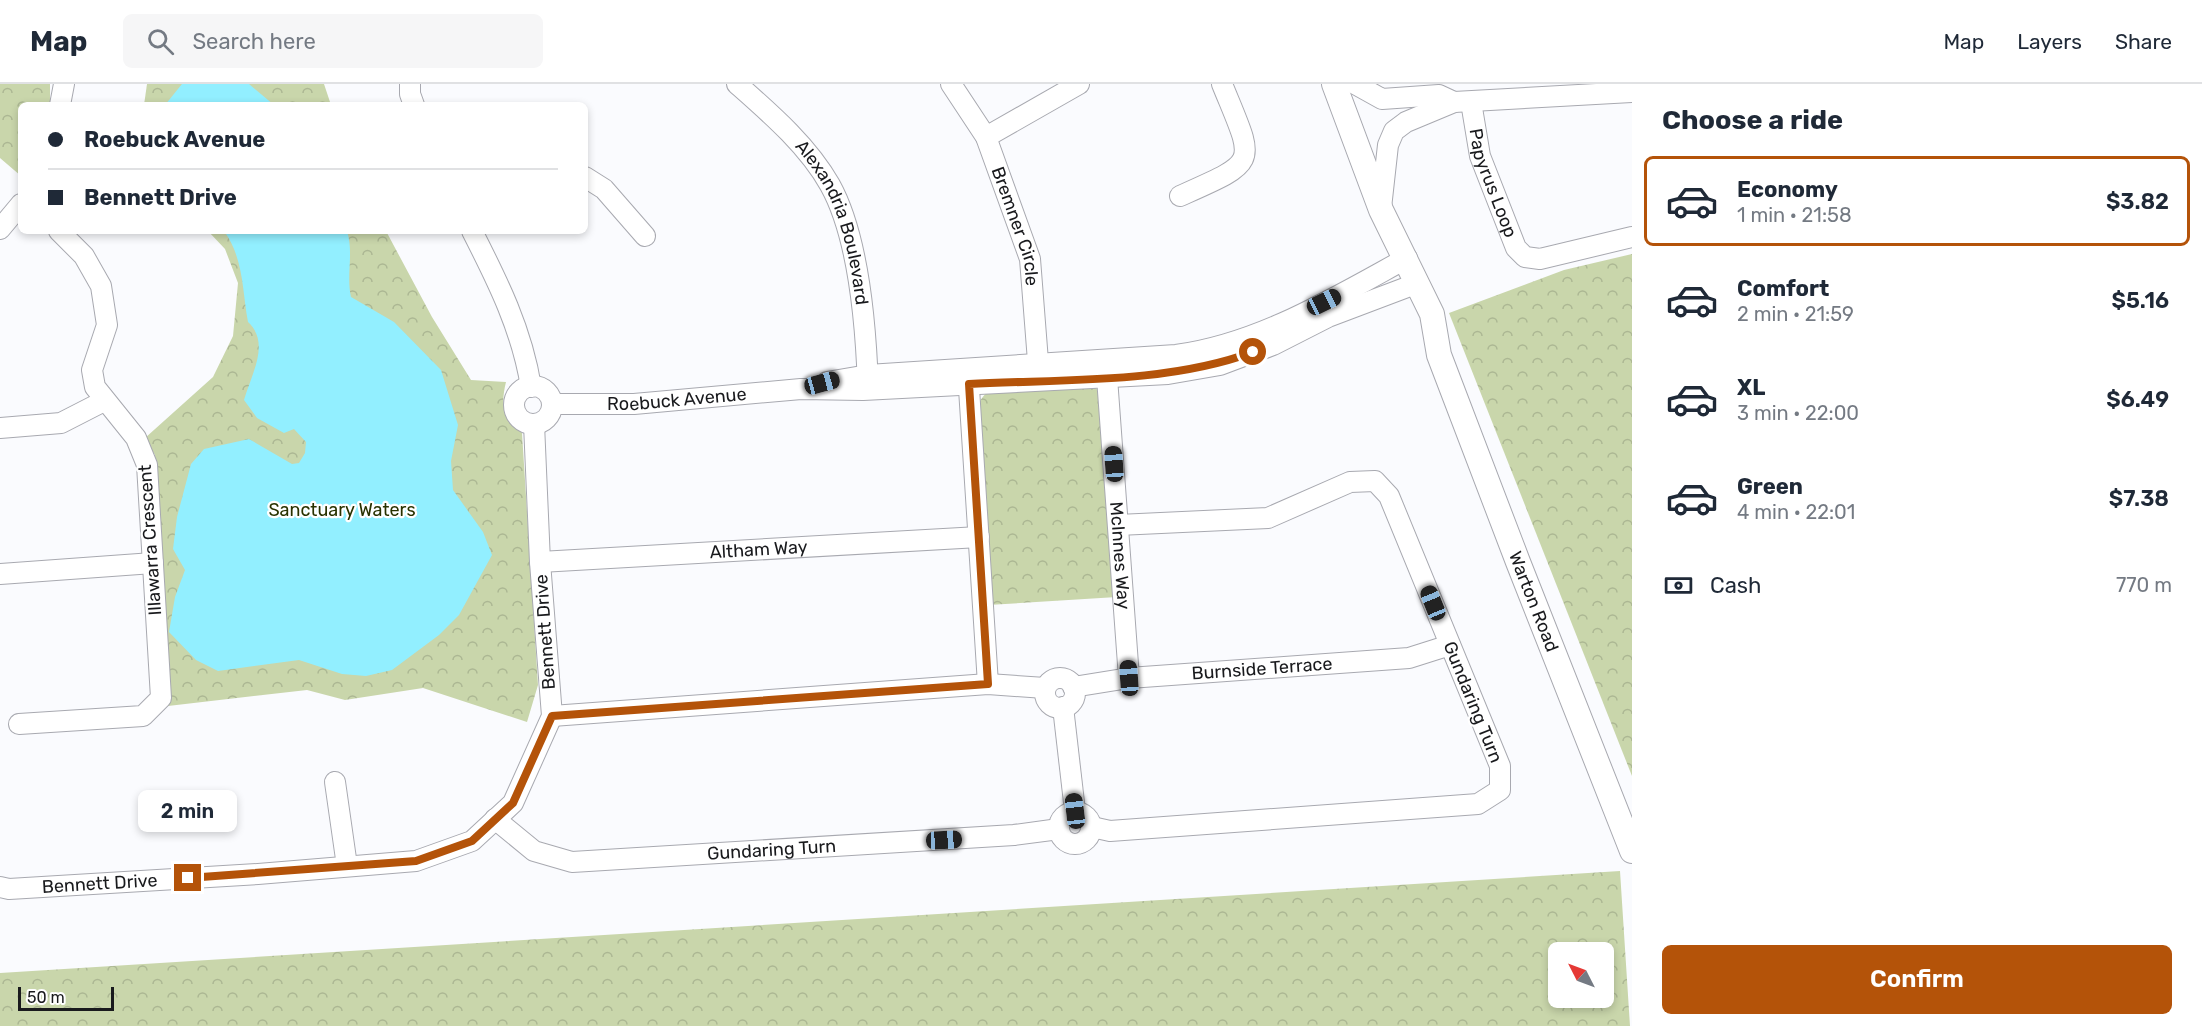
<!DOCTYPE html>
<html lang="en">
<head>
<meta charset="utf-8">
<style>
	body { margin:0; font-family:Rubik,sans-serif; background:#f6f6f7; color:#1f2937; height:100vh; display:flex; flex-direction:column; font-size:22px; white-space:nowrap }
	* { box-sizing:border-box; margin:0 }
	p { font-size:20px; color:#747a83 }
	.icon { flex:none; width:33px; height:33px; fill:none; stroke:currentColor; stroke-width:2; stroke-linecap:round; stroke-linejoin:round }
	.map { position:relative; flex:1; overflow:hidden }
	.sheet { display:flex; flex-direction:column; background:#fff; width:570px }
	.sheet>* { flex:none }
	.banner { position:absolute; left:18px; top:18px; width:570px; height:132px; border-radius:9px; box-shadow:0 3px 9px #0003; display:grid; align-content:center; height:132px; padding:0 30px; background:#fff }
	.needle { width:39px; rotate:312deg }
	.tools { position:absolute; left:1548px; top:858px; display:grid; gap:12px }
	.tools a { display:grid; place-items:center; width:66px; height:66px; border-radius:9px; background:#fff; box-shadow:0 3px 9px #0003; font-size:30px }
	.scale { position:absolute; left:18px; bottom:15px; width:96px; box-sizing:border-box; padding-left:6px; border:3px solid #191a1d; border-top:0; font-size:16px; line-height:21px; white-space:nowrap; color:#191a1d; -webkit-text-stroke:4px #fff; paint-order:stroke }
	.end { position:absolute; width:27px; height:27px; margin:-14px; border:8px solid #b45309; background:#fff; box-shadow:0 0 0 3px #fff }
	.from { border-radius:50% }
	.bubble { position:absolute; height:42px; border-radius:9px; background:#fff; box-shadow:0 3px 9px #0003; font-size:20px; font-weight:600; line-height:42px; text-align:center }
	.car { position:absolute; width:18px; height:36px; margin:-18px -9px; border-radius:8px; box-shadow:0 0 4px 2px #0007; background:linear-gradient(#222 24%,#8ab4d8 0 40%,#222 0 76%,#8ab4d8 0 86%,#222 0) }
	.banner b { display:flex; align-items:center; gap:21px; height:57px; font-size:22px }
	.banner b+b { border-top:2px solid #e0e1e3 }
	.banner i { width:15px; height:15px; background:#1f2937 }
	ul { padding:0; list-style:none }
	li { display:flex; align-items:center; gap:18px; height:90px; margin:0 12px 9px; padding:0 18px; border:3px solid transparent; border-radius:9px }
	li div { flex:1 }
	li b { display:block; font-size:22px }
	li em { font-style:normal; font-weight:600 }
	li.current { border-color:#b45309 }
	li>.icon { width:54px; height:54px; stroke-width:1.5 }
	h2 { padding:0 30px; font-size:27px; line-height:72px }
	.pay { display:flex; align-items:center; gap:15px; height:66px; padding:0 30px; font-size:22px }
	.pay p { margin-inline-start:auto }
	.cta { display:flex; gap:12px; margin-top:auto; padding:12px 30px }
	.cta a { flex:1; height:69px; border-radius:9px; background:#b45309; color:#fff; font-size:24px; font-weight:600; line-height:69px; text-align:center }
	header { display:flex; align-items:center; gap:36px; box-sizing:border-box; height:84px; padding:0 30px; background:#fff; border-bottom:2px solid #e0e1e3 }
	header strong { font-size:28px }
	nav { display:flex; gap:33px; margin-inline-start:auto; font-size:21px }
	.search { width:420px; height:54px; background:#f6f6f7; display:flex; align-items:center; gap:15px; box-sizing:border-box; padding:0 21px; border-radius:9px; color:#747a83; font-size:22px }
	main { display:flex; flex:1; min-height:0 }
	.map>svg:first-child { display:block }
</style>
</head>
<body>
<header>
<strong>Map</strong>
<div class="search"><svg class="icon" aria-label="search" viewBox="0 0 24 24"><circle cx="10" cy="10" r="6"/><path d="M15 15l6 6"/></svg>Search here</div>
<nav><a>Map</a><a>Layers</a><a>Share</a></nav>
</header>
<main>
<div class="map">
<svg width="1632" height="942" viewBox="0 0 1632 942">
	<defs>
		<pattern id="forest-crowns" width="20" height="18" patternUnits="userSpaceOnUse" patternTransform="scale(1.5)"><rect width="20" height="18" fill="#c9d6ab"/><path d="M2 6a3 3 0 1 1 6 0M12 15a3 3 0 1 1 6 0" fill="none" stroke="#acb793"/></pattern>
	</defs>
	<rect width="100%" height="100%" fill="#fafbfe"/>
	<g fill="url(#forest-crowns)" fill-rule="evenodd">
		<path d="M 0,0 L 50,0 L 50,21 L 21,21 L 21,92 L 0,74 Z"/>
		<path d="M 147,0 L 324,0 L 331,21 L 144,21 Z"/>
		<path d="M 208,147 L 386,147 L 432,233 L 471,296 L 506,298 C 500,323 504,331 522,349 L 538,601 L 527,638 L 423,604 L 345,616 L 307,606 L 168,622 L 155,371 L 145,354 L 213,293 L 233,252 L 238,199 L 225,165 Z"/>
		<path d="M 1632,170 L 1632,692 L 1449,229 L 1564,186 Z"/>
		<path d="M 1092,301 L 1100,308 L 1107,371 L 1103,375 L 1117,513 L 988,521 L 982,424 L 986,419 L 984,383 L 979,377 C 978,353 967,319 992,305 Z"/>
		<path d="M 1620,787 L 1630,942 L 0,942 L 0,889 ZM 1558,868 L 1604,868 L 1604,914 L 1558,914 Z"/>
	</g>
	<g fill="#92efff">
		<path d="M 182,0 L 249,0 L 274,21 L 165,21 Z"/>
		<path d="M 224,147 L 347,147 C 354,169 346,191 351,213 L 394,238 L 441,286 L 458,341 L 451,377 L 453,406 L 483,448 L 492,471 L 459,531 L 439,551 L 392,586 L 366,592 L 342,590 L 299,576 L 218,587 L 196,576 L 169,548 L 175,513 L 185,486 L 173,465 L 177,433 L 191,380 L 204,365 L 249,355 L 292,380 L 299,379 L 305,369 L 306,358 L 294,345 L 284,349 L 257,334 L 244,316 C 251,291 271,259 248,238 C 242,206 244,175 224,147 Z"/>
	</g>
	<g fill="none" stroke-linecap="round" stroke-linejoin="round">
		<g stroke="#a8a9b0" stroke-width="22">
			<g id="minor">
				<path d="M 410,0 L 410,10 L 414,21"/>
				<path id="s1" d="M 737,0 C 771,30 808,62 830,101 C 859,153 866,244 868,303"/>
				<path id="s2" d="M 951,0 L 986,53 L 1030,175 L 1039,290"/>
				<path d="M 1355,0 L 1382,15 L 1439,11 L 1454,18"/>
				<path id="s3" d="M 1471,18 L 1480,72 L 1516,164 L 1525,173 L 1540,175 L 1632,153"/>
				<path d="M 60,21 L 64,0"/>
				<path d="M 986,53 L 1079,0"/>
				<path d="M 585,93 L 604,105 L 645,152"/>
				<path d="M 1180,112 C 1261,76 1255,81 1222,0"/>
				<path d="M 1381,124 L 1388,61 L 1394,47 L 1406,38 L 1454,18 L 1632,8"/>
				<path d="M 0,145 L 21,120"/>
				<path d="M 472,147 C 498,198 522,246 531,303"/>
				<path id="s4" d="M 1106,280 L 1129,594"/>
				<path d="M 968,289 L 988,600"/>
				<path d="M 827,298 L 868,291 L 1176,271 C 1259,260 1334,214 1407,174"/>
				<circle cx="533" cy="321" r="19"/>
				<path id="s5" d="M 553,320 L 634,320 L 801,305 L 863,306 L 1168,290 L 1220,281 L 1273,261 L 1328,233 L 1418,199"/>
				<path d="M 0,344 L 61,339 L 104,317"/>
				<path id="s6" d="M 540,478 L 979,453"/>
				<path d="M 0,490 L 153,479"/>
				<circle cx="1060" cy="609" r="15"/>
				<path id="s7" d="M 1073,603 L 1129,594 L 1409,574 L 1450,561"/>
				<path d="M 1063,623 L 1075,727"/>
				<path d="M 552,632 L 988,600 L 1045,604"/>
				<path d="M 19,640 L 143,632 L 161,614 L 147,381 L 136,354 L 95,303 L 92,286 L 107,241 L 101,202 L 84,172 L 59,147"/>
				<path d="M 335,698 L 347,782"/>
				<circle cx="1075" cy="744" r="16"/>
				<path id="s8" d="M 495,735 L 534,767 L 572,778 L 1014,751 L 1059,745"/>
				<path d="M 1092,743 L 1110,747 L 1478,720 L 1500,706 L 1500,682 L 1389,412 L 1375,397 L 1350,398 L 1268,434 L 1118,441"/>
				<path id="s9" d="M 0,803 L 9,805 L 258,790 L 416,777 L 472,757 L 513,719 L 552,632 L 540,478 L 534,340"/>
			</g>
		</g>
		<g stroke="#a8a9b0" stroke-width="26">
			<g id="major">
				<path id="s10" d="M 1334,0 L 1381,126 L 1432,230 L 1439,271 L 1518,478 L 1632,767"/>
			</g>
		</g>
		<use href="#minor" stroke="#fff" stroke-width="20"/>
		<use href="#major" stroke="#fff" stroke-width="24"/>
	</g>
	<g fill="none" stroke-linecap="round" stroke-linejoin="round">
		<path stroke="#b45309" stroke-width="8" d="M 188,794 L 416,777 L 472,757 L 513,719 L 552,632 L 988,600 L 969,300 C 1061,295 1167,300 1253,268"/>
	</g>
	<g text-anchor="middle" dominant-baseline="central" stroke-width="4.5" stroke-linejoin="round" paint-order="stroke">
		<g font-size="18" fill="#191a1d" stroke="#fff">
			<text stroke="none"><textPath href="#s3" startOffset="84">Papyrus Loop</textPath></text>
			<text stroke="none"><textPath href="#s1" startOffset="174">Alexandria Boulevard</textPath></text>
			<text stroke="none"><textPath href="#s2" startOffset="158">Bremner Circle</textPath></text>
			<text stroke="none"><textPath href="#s5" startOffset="124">Roebuck Avenue</textPath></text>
			<text transform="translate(150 456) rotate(-94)">Illawarra Crescent</text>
			<text stroke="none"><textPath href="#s6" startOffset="219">Altham Way</textPath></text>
			<text stroke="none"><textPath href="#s4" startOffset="192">McInnes Way</textPath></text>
			<text stroke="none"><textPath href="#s10" startOffset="556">Warton Road</textPath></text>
			<text transform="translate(545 548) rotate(-94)">Bennett Drive</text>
			<text stroke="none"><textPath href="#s7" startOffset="190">Burnside Terrace</textPath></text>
			<text transform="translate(1473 618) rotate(68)">Gundaring Turn</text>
			<text stroke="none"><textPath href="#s8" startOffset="290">Gundaring Turn</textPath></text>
			<text stroke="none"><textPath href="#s9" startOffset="100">Bennett Drive</textPath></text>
		</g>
		<g font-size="18" fill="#283200" stroke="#fff">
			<text x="342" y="426">Sanctuary Waters</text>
		</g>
	</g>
</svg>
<div class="tools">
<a><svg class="needle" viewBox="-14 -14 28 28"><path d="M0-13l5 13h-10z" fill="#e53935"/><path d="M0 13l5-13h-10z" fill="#747a83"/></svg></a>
</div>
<div class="scale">50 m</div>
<i class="end from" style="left:1253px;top:268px"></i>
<i class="end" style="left:188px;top:794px"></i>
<div class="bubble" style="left:138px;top:706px;width:99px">2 min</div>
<i class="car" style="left:1324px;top:218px;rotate:64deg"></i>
<i class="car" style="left:822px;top:299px;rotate:75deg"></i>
<i class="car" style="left:1114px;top:380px;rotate:356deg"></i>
<i class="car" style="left:1433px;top:519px;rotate:338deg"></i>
<i class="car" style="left:1129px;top:594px;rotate:356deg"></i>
<i class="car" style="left:1075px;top:727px;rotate:353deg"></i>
<i class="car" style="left:944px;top:756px;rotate:87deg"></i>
<div class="banner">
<b><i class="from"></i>Roebuck Avenue</b>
<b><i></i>Bennett Drive</b>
</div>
</div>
<section class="sheet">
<h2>Choose a ride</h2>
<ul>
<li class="current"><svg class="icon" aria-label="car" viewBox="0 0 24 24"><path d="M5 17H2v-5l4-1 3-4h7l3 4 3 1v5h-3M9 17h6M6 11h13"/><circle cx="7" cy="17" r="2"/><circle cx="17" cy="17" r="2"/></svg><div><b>Economy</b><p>1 min · 21:58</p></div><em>$3.82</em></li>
<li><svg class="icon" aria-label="car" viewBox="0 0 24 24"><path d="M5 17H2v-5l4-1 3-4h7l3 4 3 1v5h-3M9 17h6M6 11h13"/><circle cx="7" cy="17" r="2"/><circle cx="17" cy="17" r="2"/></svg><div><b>Comfort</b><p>2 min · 21:59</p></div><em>$5.16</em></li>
<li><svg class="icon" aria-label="car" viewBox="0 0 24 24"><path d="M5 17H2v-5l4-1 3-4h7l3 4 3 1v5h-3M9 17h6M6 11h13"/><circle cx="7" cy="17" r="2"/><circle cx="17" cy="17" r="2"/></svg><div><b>XL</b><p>3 min · 22:00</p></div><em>$6.49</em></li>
<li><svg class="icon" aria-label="car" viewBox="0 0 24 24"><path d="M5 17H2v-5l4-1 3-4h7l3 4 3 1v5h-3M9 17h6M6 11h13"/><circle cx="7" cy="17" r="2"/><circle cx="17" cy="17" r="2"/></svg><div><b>Green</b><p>4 min · 22:01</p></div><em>$7.38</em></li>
</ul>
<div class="pay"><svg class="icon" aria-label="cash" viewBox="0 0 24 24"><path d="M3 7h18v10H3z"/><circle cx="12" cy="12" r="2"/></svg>Cash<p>770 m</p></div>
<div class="cta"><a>Confirm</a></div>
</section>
</main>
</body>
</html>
